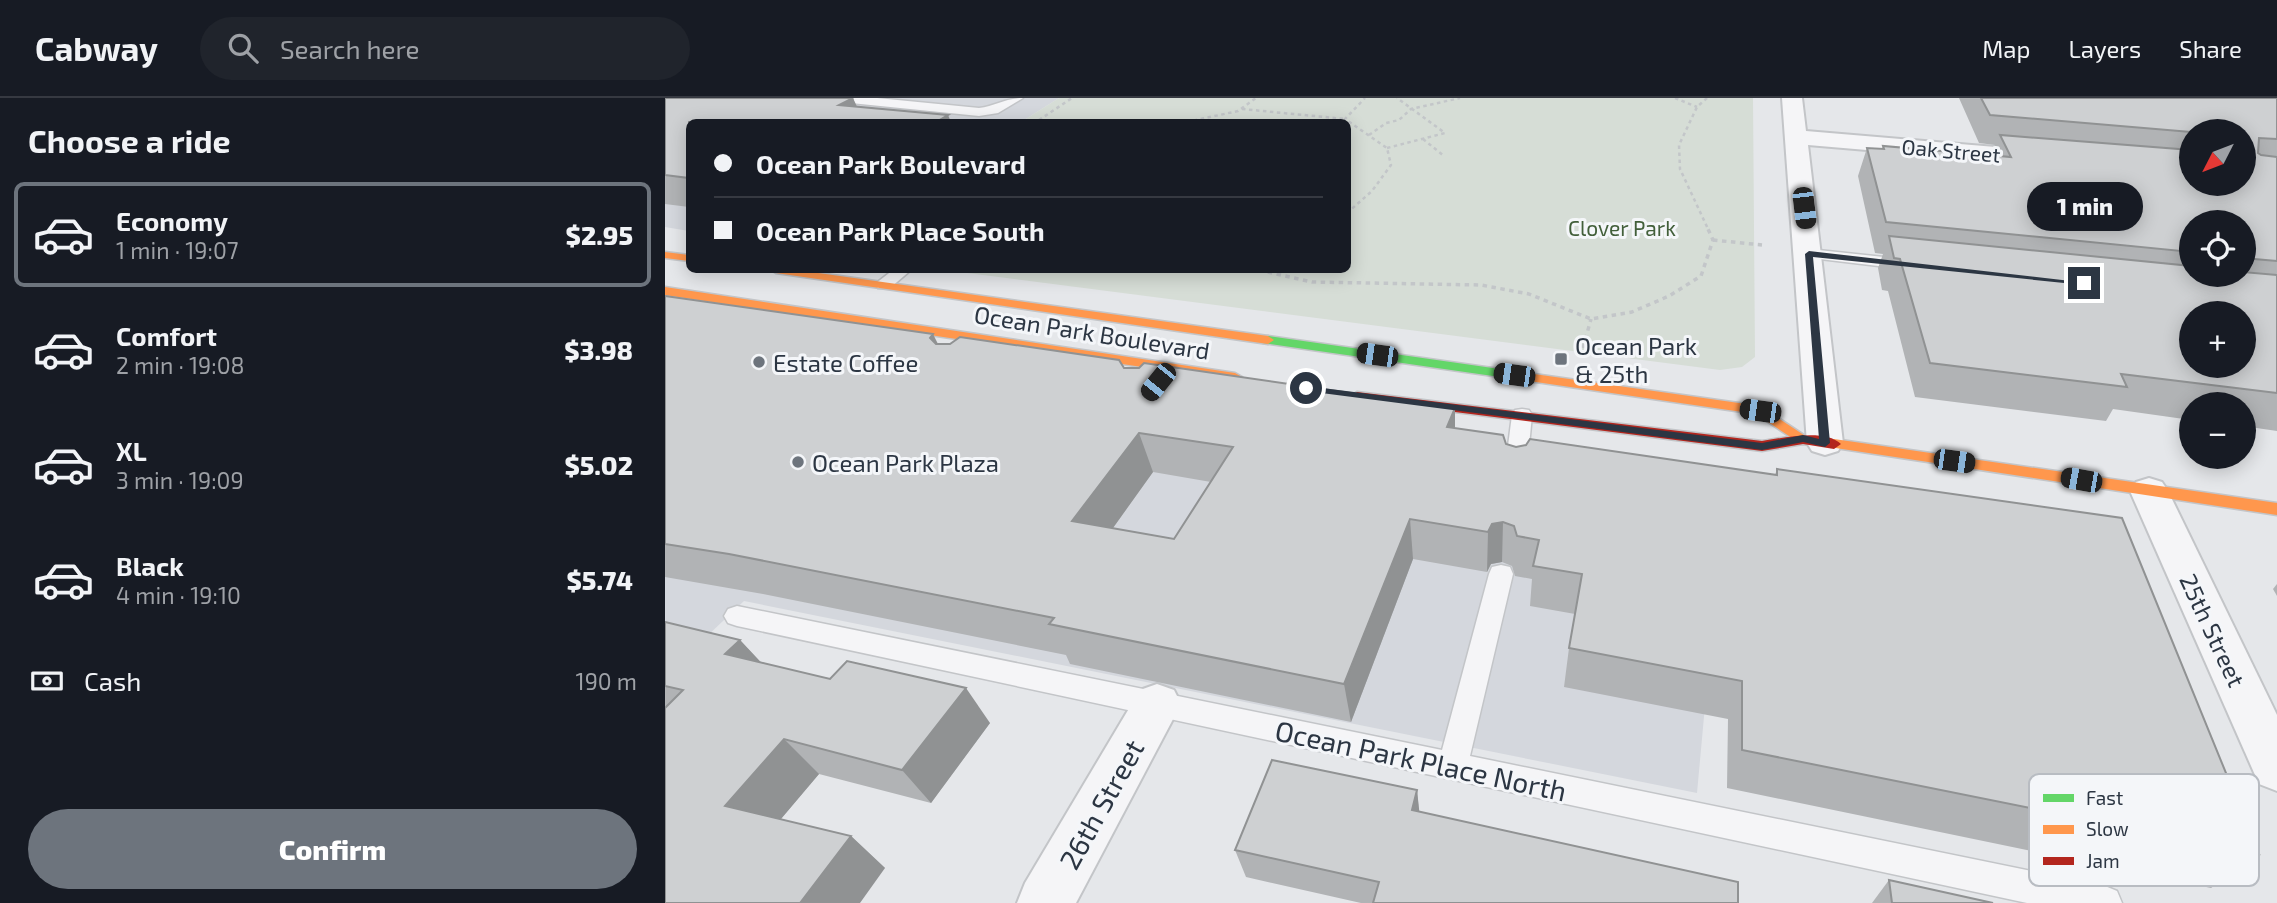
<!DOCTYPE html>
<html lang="en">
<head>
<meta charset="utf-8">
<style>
	body { margin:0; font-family:"Exo 2",sans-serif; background:#20242c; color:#f1f3f6; height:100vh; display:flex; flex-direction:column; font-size:26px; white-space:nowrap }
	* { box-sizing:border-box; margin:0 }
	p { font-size:23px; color:#9ea1a6 }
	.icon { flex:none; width:38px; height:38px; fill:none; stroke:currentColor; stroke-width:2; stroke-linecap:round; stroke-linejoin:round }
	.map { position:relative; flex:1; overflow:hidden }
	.details { display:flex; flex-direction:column; background:#171b24; width:665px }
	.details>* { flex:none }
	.guide { position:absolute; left:21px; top:21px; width:665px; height:154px; border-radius:10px; box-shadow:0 4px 18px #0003; display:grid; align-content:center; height:154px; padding:0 28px; background:#171b24 }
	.needle { width:46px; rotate:228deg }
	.buttons { position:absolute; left:1514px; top:21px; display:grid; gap:14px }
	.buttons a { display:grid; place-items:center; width:77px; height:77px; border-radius:50%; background:#171b24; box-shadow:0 4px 18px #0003; font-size:35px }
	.end { position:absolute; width:32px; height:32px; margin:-16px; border:9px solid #2c3643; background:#fff; box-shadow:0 0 0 4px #fff }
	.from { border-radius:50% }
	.bubble { position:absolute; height:49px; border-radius:24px; background:#171b24; box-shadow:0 4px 18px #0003; font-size:23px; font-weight:800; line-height:49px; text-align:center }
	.car { position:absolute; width:21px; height:42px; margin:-21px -10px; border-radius:9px; box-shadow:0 0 5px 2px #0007; background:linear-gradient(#222 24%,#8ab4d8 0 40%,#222 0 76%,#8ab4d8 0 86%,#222 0) }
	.guide b { display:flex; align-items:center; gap:24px; height:66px; font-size:26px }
	.guide b+b { border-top:2px solid #363941 }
	.guide i { width:18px; height:18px; background:#f1f3f6 }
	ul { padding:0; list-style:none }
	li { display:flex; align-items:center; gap:21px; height:105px; margin:0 14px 10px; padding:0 14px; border:4px solid transparent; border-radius:10px }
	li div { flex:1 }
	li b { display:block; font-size:26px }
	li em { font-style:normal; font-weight:800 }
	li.current { border-color:#6d747d }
	li>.icon { width:63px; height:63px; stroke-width:1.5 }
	h2 { padding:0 28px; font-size:32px; line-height:84px }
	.pay { display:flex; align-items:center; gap:18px; height:77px; padding:0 28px; font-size:26px }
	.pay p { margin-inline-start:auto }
	.action { display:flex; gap:14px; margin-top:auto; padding:14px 28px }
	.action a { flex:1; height:80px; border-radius:42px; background:#6d747d; color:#fff; font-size:28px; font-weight:800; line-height:80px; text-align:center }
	header { display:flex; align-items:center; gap:42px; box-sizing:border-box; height:98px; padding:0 35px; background:#171b24; border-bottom:2px solid #363941 }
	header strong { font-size:33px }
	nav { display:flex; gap:38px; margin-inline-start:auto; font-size:24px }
	.search { width:490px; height:63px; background:#20242c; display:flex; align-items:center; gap:18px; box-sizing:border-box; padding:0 24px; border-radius:38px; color:#9ea1a6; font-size:26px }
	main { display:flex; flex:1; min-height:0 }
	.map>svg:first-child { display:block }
</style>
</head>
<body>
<header>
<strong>Cabway</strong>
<div class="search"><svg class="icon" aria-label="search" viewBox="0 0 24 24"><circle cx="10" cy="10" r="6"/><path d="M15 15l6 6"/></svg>Search here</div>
<nav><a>Map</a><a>Layers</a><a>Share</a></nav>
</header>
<main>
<section class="details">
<h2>Choose a ride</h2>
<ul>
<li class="current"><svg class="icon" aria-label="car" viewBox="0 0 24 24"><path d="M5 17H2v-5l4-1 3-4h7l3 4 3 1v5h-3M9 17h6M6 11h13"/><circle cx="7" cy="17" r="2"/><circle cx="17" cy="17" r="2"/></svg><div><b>Economy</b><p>1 min · 19:07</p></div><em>$2.95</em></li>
<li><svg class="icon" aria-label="car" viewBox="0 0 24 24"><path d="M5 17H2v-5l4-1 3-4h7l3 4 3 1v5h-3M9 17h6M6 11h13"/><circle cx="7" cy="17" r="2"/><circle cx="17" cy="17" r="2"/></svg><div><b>Comfort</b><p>2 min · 19:08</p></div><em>$3.98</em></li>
<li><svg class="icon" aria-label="car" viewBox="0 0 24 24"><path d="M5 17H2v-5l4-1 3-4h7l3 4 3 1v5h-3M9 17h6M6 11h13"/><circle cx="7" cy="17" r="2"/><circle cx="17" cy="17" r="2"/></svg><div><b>XL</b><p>3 min · 19:09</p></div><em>$5.02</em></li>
<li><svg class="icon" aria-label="car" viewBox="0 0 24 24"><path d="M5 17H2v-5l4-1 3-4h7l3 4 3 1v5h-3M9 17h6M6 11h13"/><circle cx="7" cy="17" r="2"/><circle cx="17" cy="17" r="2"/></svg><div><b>Black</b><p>4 min · 19:10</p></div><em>$5.74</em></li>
</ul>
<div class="pay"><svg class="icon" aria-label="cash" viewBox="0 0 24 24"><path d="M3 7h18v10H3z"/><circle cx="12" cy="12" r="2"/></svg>Cash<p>190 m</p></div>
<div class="action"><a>Confirm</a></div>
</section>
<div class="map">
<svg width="1612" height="805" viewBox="0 0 1612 805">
	<rect width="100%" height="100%" fill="#e5e7ea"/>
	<g fill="#d4d7dd">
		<path d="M 0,0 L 394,0 L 356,24 L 24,24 L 24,133 L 0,129 Z"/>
		<path d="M 0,226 L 1060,390 L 1032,695 L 79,503 L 38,542 L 0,534 Z"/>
	</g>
	<path fill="#d6ddd6" d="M 394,0 L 1088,0 L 1090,259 L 1077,269 L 1055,272 L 279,172 L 682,172 L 682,24 L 356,24 Z"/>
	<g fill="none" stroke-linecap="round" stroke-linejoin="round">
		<g stroke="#c3c5c8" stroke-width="3">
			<g id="lane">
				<path d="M 170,0 L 212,0 L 314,10 C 330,8 341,0 358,0 L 333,15 L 314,18 L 176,4 Z"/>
				<path d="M 1144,151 L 1247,162 L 1255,167 L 1247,172 L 1138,159 L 1136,156 L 1138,153 Z"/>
				<path d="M 228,172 L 246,172 L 225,190 L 213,190 L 210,186 Z"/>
				<path d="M 857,311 L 864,312 L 867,317 L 861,379 L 858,384 L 850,386 L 842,384 L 839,379 L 847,317 L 850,312 Z"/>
				<path d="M 836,467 L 845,469 L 848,476 L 805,658 L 1440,788 L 1452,793 L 1457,805 L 1362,805 L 72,528 L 63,525 L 59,518 L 63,511 L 72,508 L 777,652 L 824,476 L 827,469 Z"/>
			</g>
		</g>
		<g stroke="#c3c5c8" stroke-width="4">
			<g id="street">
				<path d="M 1117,0 L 1137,0 L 1141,33 L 1377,53 L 1385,55 L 1389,60 L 1385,65 L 1377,67 L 1143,47 L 1178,345 L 1173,353 L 1160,357 L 1147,353 L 1142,345 Z"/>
				<path d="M 1484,380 L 1497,384 L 1503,393 L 1612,617 L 1612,693 L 1594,686 L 1465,393 L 1471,384 Z"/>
				<path d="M 492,586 L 509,592 L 516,606 L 411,805 L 352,805 L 360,785 L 475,592 Z"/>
			</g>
		</g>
		<g stroke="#c3c5c8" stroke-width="3">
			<path id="fast" d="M 603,238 L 869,276 L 876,280 L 869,284 L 598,245 L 598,239 Z"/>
		</g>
		<g stroke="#c3c5c8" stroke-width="3">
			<g id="slow">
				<path d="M 0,154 L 24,157 L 24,163 L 0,160 Z"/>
				<path d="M 106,172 L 132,172 L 603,238 L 609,242 L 603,246 L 111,175 Z"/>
				<path d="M 0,189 L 570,275 L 577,279 L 570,283 L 0,197 Z"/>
				<path d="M 869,276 L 1095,308 L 1145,341 L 1138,346 L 1133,344 L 1091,316 L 864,283 L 862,280 L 864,277 Z"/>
				<path d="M 1169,341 L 1612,405 L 1612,417 L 1164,349 L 1162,346 Z"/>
			</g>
		</g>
		<g stroke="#c3c5c8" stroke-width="3">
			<path id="jam" d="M 692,294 L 1097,343 C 1118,340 1160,330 1176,346 L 1169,351 L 1138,346 L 1097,353 L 687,301 L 685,298 Z"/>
		</g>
		<g stroke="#c3c6c9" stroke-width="2.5" stroke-dasharray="3.5 3.5" stroke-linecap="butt">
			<path d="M 1010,0 L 1032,9"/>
			<path d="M 1042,0 L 1032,9 L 1014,47 L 1015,71 L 1044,133"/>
			<path d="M 577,11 L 680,21"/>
			<path d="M 374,22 L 407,0"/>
			<path d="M 522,24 L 573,13 L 591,0"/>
			<path d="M 704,37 L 721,25 L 734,22 L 746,11 L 795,0"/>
			<path d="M 758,41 L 779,58"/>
			<path d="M 722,50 L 780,35 L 732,0"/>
			<path d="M 682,115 L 707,93 L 726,67 L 722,50 L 680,21 L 700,0"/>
		</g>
		<g stroke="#c3c6c9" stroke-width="3.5" stroke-dasharray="4.5 4.5" stroke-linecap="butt">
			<path d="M 1048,142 L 1097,147"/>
			<path d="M 594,172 L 647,184 L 816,187 L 864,196 L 926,221 L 967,214 L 1004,198 L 1036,178 L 1048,142 L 1043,131"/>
			<path d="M 918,250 L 926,221"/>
		</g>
		<use href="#lane" fill="#f5f5f7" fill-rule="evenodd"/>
		<use href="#street" fill="#f5f5f7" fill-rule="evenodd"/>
		<use href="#fast" fill="#63d668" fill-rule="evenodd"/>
		<use href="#slow" fill="#ff974d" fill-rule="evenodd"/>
		<use href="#jam" fill="#b3261e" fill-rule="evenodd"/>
	</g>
	<g fill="#b1b3b5" fill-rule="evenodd">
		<path d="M 0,0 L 188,0 L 191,9 L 24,24 L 24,109 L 0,106 Z"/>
		<path d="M 1294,0 L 1612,0 L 1612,333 L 1578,328 L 1578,306 L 1526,306 L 1526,322 L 1448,311 L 1441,323 L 1250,299 L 1223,193 L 1217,192 L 1213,170 L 1218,156 L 1210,155 L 1193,78 L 1202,50 L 1217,51 L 1218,48 L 1326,58 L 1330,47 L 1314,45 ZM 1526,33 L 1578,33 L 1526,86 ZM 1526,124 L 1578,124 L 1578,177 L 1526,177 Z"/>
		<path d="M 0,198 L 273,246 L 459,270 L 790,331 L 851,349 L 1110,377 L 1112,371 L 1594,756 L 1546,790 L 1062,690 L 1063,621 L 899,589 L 904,550 L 910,516 L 865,508 L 867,481 L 850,478 L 847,468 L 837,464 L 826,466 L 822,474 L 748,461 L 686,624 L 405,566 L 401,557 L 98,496 L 0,479 ZM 488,374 L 546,384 L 509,441 L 448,430 Z"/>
		<path d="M 1612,486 L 1612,498 L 1608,491 Z"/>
		<path d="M 0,524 L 75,542 L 96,565 L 325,625 L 266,705 L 154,676 L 115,722 L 186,738 L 220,770 L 0,805 Z"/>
		<path d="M 752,692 L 754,714 L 1073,805 L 696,805 L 581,779 L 570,752 Z"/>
		<path d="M 1224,782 L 1328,805 L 1207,805 Z"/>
	</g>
	<g fill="#909293">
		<path d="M 188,0 L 199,24 L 174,7 Z"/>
		<path d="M 283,17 L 286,24 L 271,24 Z"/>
		<path d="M 268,236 L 287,274 L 265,240 Z"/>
		<path d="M 790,310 L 790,350 L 782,329 Z"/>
		<path d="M 474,335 L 488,374 L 425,462 L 407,423 Z"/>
		<path d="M 745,421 L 748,461 L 686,624 L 679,586 Z"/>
		<path d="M 838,424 L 837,464 L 826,466 L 822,474 L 823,434 L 827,426 Z"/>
		<path d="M 75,542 L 109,578 L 60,556 Z"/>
		<path d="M 301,590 L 325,625 L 266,705 L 237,672 Z"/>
		<path d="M 119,641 L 154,676 L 99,741 L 60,708 Z"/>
		<path d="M 752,692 L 755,720 L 747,712 Z"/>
		<path d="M 186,738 L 220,770 L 195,805 L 135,805 Z"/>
	</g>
	<g fill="#ced0d2" stroke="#909293" stroke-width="2" fill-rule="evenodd">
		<path d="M 0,0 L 188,0 L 174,7 L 283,17 L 271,24 L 24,24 L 24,80 L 0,77 Z"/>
		<path d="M 1316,0 L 1612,0 L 1612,41 L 1594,40 L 1593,55 L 1596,57 L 1612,59 L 1612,163 L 1578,160 L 1578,124 L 1526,124 L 1526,154 L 1221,124 L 1202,50 L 1219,51 L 1218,48 L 1346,59 L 1335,37 L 1526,52 L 1526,86 L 1578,86 L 1578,33 L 1526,34 L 1325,17 Z"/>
		<path d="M 1224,138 L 1526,168 L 1526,177 L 1578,177 L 1578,174 L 1612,177 L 1612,295 L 1456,276 L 1462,289 L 1265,265 L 1235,161 L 1229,160 ZM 1526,215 L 1578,215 L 1578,268 L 1526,268 Z"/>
		<path d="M 0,198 L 268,236 L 265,240 L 271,246 L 285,246 L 295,239 L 454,262 L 459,270 L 474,270 L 479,265 L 790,310 L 782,329 L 838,337 L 841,346 L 851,349 L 861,347 L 865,341 L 1112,377 L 1112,371 L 1457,420 L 1594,756 L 1077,652 L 1077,583 L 904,550 L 917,476 L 868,468 L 874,442 L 852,438 L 849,428 L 838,424 L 827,426 L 823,434 L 745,421 L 679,586 L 384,526 L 389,520 L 64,456 L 0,446 ZM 474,335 L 568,349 L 509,441 L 407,423 Z"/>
		<path d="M 0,524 L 75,542 L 60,556 L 165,581 L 182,563 L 301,590 L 237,672 L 119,641 L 60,708 L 186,738 L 135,805 L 0,805 L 0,610 L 18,592 L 0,588 Z"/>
		<path d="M 607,662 L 752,692 L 747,712 L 1073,784 L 1073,805 L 708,805 L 714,784 L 570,752 Z"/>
		<path d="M 1224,782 L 1328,805 L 1227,805 Z"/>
	</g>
	<path fill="#2c3643" d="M 1144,153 L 1423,185 L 1419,187 L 1148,159 L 1165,345 L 1160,349 L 1138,344 L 1097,352 L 641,293 L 636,290 L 641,288 L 1097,345 L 1138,337 L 1154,341 L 1140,156 Z"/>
	<g fill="#6d747d" stroke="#f4f6f9" stroke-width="2.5">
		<rect x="889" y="254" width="14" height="14" rx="3.5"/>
		<circle cx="94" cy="264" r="7"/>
		<circle cx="133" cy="364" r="7"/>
	</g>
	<g text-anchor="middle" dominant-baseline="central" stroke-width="6" stroke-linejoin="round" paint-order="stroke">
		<g font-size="21" fill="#2c3643" stroke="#f4f6f9">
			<text transform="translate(1286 52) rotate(5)">Oak Street</text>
		</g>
		<g font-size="21" fill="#425f3a" stroke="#f4f6f9">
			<text x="957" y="129">Clover Park</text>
		</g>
		<g font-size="24" fill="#2c3643" stroke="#f4f6f9">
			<text transform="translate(427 234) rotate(9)">Ocean Park Boulevard</text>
			<text transform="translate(1548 532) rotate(65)">25th Street</text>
		</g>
		<g font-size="24" fill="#2c3643" stroke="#f4f6f9" text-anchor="start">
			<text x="910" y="247">Ocean Park<tspan x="910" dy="28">&amp; 25th</tspan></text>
			<text x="108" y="264">Estate Coffee</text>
			<text x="147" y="364">Ocean Park Plaza</text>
		</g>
		<g font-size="28" fill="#2c3643" stroke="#f4f6f9">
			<text transform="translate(756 662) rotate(12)">Ocean Park Place North</text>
			<text transform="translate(436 706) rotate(-61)">26th Street</text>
		</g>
	</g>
	<rect x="1364" y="676" width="230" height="112" rx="10" fill="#f4f6f9" stroke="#b8bcc2" stroke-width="2"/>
	<rect x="1378" y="696" width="31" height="8" fill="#63d668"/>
	<rect x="1378" y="727" width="31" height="9" fill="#ff974d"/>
	<rect x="1378" y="759" width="31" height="8" fill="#b3261e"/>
	<g font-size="19" fill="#2c3643">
		<text x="1421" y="707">Fast</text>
		<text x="1421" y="738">Slow</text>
		<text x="1421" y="770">Jam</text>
	</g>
</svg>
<div class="buttons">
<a><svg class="needle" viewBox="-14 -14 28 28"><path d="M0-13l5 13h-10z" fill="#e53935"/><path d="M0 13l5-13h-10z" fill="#9ea1a6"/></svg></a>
<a><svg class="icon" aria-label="locate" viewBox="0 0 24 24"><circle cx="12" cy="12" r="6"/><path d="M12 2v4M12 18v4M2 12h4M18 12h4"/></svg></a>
<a>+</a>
<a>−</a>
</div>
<i class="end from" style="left:641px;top:290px"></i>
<i class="end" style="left:1419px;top:185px"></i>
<div class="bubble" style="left:1362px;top:84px;width:116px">1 min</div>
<i class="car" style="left:1139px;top:110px;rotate:173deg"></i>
<i class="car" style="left:712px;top:257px;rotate:278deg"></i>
<i class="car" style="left:849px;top:277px;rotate:278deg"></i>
<i class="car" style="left:493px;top:284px;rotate:219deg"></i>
<i class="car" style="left:1095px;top:313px;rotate:278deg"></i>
<i class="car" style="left:1289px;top:363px;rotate:98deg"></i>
<i class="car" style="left:1416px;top:382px;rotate:280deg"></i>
<div class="guide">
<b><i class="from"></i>Ocean Park Boulevard</b>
<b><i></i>Ocean Park Place South</b>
</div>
</div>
</main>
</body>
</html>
